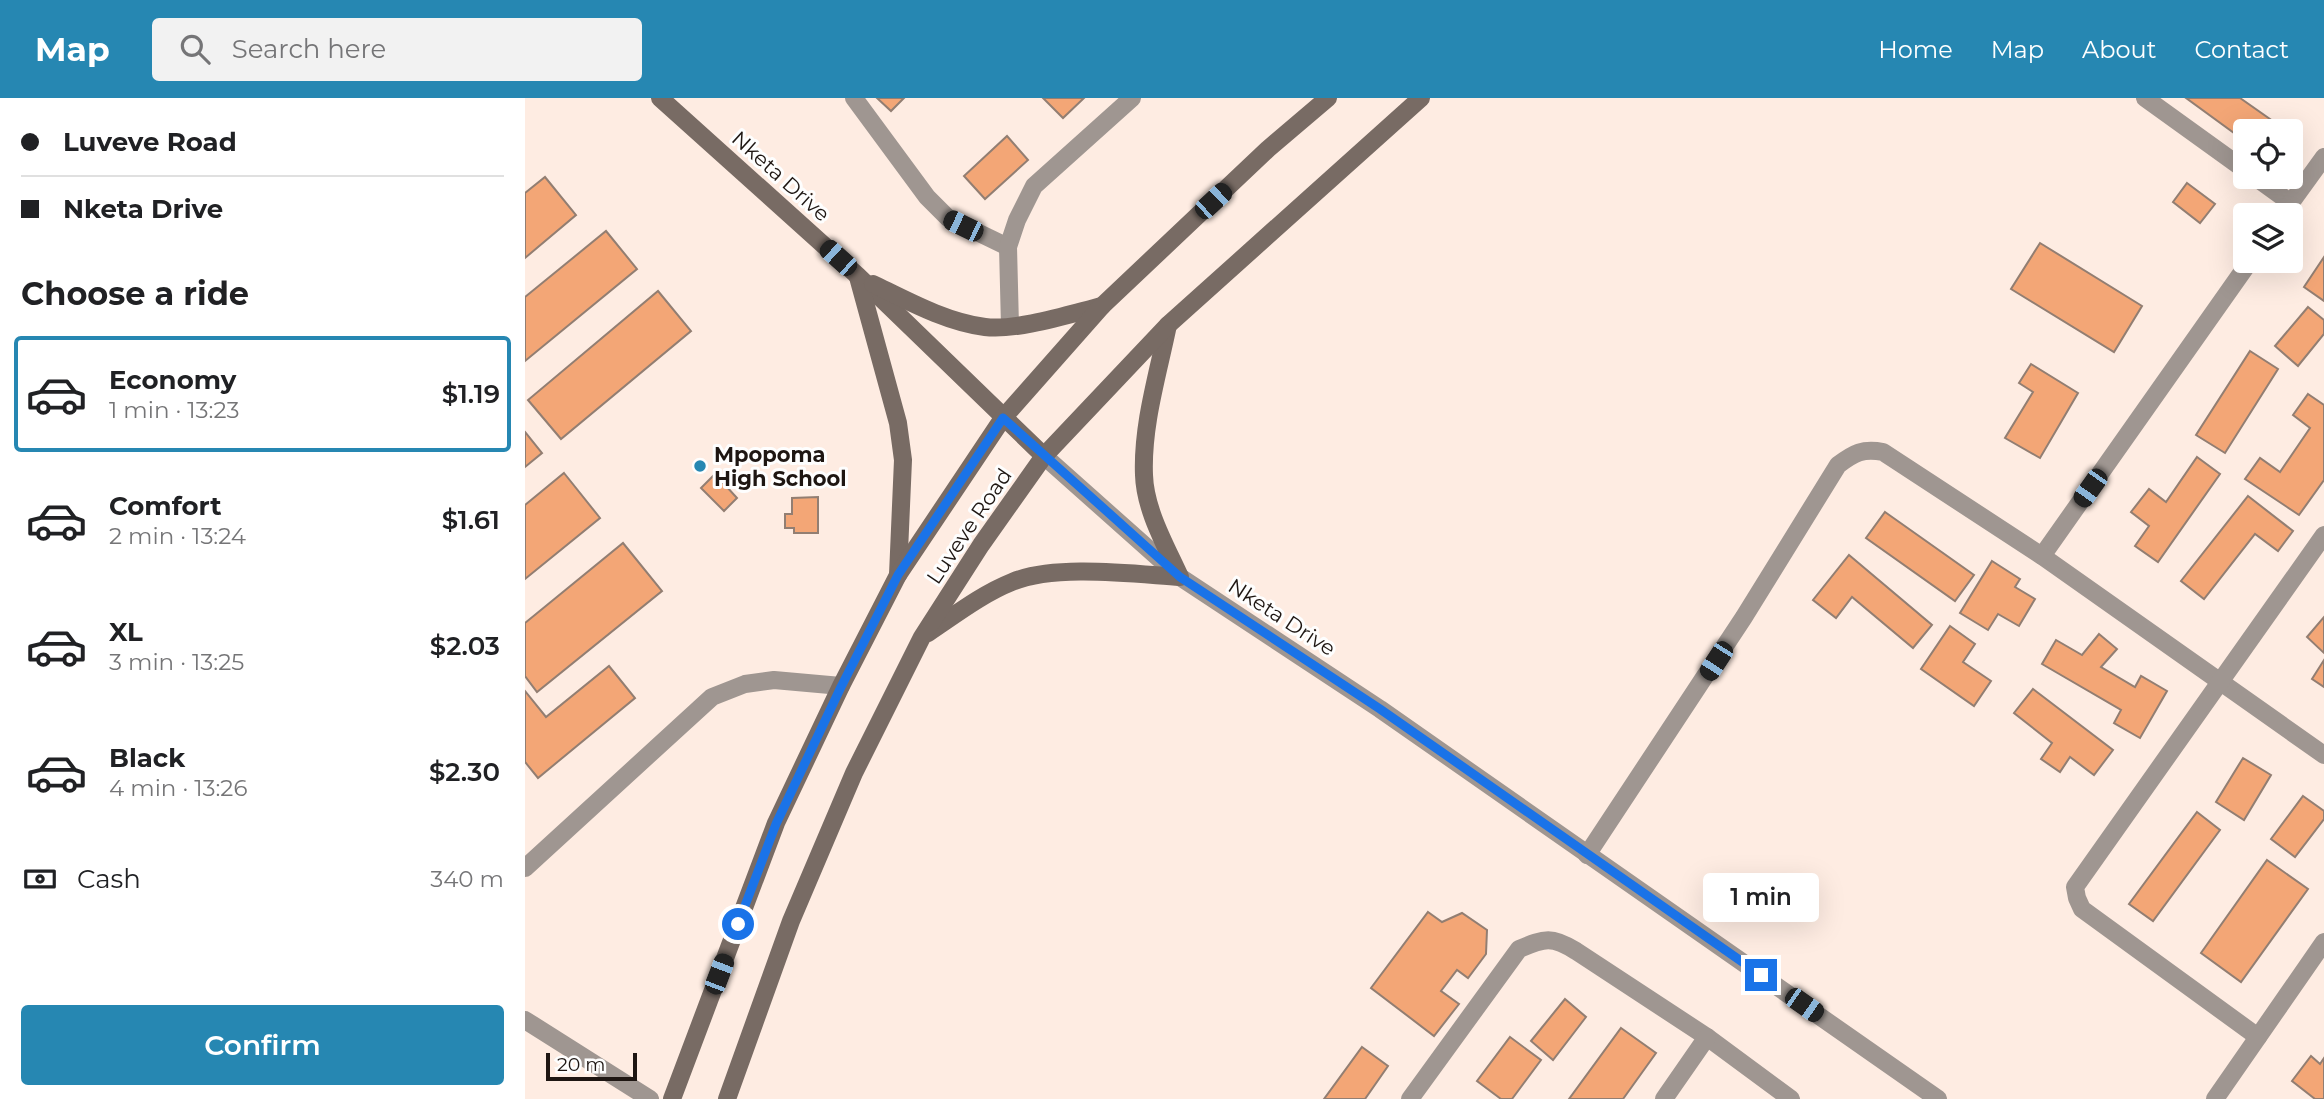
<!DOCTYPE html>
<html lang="en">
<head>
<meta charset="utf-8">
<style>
	body { margin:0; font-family:Montserrat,sans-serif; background:#f2f2f2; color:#202124; height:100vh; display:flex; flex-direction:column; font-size:26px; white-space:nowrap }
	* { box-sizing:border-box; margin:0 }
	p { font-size:23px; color:#757577 }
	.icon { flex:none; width:38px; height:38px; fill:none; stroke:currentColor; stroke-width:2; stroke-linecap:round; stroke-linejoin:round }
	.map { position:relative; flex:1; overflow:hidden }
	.side { display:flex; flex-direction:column; background:#fff; width:525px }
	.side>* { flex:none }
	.hud { display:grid; align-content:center; height:154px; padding:0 21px; background:#fff }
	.tools { position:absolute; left:1708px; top:21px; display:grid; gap:14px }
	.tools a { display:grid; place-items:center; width:70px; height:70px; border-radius:7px; background:#fff; box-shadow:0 7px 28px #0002; font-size:35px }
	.scale { position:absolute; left:21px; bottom:18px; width:91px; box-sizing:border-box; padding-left:7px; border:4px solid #1e1612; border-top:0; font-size:19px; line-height:24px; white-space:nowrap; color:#1e1612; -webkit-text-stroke:5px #fefefe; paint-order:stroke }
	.end { position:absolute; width:32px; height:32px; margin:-16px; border:9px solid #1a73e8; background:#fff; box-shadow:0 0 0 4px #fff }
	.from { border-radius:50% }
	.bubble { position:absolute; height:49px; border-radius:7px; background:#fff; box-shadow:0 7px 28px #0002; font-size:23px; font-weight:600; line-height:49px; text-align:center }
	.car { position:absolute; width:21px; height:42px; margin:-21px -10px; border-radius:9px; box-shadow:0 0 5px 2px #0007; background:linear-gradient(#222 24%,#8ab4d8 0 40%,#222 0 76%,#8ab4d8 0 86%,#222 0) }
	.hud b { display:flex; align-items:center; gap:24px; height:66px; font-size:26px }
	.hud b+b { border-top:2px solid #e0e0e0 }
	.hud i { width:18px; height:18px; background:#202124 }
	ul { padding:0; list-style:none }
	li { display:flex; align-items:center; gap:21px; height:116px; margin:0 14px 10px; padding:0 7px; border:4px solid transparent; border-radius:7px }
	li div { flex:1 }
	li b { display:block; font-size:26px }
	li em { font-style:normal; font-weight:600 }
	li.selected { border-color:#2687b2 }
	li>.icon { width:63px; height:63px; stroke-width:1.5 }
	h2 { padding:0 21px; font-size:32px; line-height:84px }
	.pay { display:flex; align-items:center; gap:18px; height:77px; padding:0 21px; font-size:26px }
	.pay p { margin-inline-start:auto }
	.cta { display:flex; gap:14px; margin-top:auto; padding:14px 21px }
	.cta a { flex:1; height:80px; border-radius:7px; background:#2687b2; color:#fff; font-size:28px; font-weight:600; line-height:80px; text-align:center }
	header { display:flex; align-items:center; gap:42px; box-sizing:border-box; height:98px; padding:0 35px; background:#2687b2; color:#fff }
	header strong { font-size:33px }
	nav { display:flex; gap:38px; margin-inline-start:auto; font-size:24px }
	.search { width:490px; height:63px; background:#f2f2f2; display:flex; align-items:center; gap:18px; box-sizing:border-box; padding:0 24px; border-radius:7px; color:#757577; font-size:26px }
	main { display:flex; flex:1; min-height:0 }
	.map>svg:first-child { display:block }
</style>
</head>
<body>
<header>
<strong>Map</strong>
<div class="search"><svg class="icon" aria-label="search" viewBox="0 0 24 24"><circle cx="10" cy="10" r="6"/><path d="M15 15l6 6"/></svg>Search here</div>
<nav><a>Home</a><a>Map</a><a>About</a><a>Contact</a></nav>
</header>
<main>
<section class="side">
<div class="hud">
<b><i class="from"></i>Luveve Road</b>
<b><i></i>Nketa Drive</b>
</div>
<h2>Choose a ride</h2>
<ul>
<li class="selected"><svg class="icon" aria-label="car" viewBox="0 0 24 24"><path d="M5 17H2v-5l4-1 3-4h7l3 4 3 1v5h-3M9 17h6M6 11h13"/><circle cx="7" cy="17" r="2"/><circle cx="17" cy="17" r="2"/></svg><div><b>Economy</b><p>1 min · 13:23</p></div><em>$1.19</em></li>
<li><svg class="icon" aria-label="car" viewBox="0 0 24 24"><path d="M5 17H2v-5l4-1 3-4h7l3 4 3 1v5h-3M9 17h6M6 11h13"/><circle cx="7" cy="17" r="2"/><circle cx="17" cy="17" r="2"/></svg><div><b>Comfort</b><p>2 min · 13:24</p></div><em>$1.61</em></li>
<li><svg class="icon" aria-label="car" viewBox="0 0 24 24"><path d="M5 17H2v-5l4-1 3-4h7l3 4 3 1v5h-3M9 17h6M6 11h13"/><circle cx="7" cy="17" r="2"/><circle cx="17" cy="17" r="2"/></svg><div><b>XL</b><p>3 min · 13:25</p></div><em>$2.03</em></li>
<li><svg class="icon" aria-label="car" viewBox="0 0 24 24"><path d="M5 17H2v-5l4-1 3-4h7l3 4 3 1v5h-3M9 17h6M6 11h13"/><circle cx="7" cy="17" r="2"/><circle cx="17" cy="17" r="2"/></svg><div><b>Black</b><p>4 min · 13:26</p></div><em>$2.30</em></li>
</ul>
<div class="pay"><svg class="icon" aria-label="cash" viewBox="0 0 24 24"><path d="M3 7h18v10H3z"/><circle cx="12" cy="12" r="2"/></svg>Cash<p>340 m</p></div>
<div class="cta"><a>Confirm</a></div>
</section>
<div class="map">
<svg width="1799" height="1001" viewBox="0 0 1799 1001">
	<rect width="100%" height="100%" fill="#feece2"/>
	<g fill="#f3a676" stroke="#927e72" stroke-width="2">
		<path d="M 352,0 L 379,0 L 366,13 Z"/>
		<path d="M 518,0 L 559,0 L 538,20 Z"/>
		<path d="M 1661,0 L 1715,0 L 1752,26 L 1747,33 L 1720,33 L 1720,43 Z"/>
		<path d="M 482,38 L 503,62 L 460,101 L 439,78 Z"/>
		<path d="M 20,79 L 51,117 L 0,160 L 0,95 Z"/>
		<path d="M 1662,85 L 1690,106 L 1675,125 L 1648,104 Z"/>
		<path d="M 81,133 L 112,171 L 0,263 L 0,199 Z"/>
		<path d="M 1515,145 L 1617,208 L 1589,254 L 1486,191 Z"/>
		<path d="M 1799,159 L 1799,203 L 1779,189 Z"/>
		<path d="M 133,193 L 166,233 L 36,341 L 3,302 Z"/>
		<path d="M 1783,209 L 1799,222 L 1799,236 L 1773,268 L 1750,248 Z"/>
		<path d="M 1725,253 L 1753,271 L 1700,355 L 1671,337 Z"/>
		<path d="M 1506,266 L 1553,295 L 1515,360 L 1480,340 L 1508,294 L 1494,285 Z"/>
		<path d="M 1783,296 L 1799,307 L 1799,382 L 1774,417 L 1720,381 L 1735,360 L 1755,374 L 1785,330 L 1768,317 Z"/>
		<path d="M 0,334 L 17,355 L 0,369 Z"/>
		<path d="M 1672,359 L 1695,376 L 1633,464 L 1610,448 L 1624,428 L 1606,414 L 1624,391 L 1641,404 Z"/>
		<path d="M 39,375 L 75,420 L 0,481 L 0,407 Z"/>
		<path d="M 190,376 L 212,400 L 199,413 L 176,390 Z"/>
		<path d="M 1723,398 L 1768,433 L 1753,453 L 1730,436 L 1679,501 L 1656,483 Z"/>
		<path d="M 293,399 L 293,435 L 269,435 L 269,430 L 260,430 L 260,416 L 267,416 L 267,400 Z"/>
		<path d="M 1360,414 L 1449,477 L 1430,503 L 1341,440 Z"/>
		<path d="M 98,445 L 137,493 L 12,594 L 0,578 L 0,525 Z"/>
		<path d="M 1324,457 L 1407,527 L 1388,550 L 1327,499 L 1311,520 L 1288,502 Z"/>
		<path d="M 1467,463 L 1495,481 L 1490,489 L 1510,501 L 1494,528 L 1473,516 L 1463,532 L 1435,515 Z"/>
		<path d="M 1799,519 L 1799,555 L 1782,539 Z"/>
		<path d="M 1425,528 L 1450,546 L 1438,564 L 1466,583 L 1449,608 L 1396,571 Z"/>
		<path d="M 1574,536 L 1592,551 L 1576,569 L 1610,589 L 1616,578 L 1642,593 L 1615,640 L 1589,625 L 1596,612 L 1517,566 L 1531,542 L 1557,557 Z"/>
		<path d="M 1799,562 L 1799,589 L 1787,581 Z"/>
		<path d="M 84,568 L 110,600 L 13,680 L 0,664 L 0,593 L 21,619 Z"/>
		<path d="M 1508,591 L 1588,652 L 1569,677 L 1545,659 L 1535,674 L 1516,661 L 1527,645 L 1489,615 Z"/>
		<path d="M 1718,660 L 1746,677 L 1719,722 L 1691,704 Z"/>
		<path d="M 1778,698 L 1799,713 L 1799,721 L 1770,759 L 1746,741 Z"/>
		<path d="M 1672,714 L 1695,732 L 1628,823 L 1604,806 Z"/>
		<path d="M 1742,762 L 1783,791 L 1716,884 L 1676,855 Z"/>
		<path d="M 903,814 L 917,824 L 937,815 L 962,832 L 961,856 L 943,880 L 932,872 L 916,893 L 934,906 L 909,938 L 846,890 Z"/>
		<path d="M 1040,901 L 1061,919 L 1028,962 L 1006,943 Z"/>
		<path d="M 1096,930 L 1131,955 L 1098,1001 L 1044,1001 Z"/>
		<path d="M 985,939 L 1016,962 L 987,1001 L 976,1001 L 952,983 Z"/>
		<path d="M 837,949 L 863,968 L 840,1001 L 799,1001 Z"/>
		<path d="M 1786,958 L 1795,966 L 1799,960 L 1799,1001 L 1790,1001 L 1767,983 Z"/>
	</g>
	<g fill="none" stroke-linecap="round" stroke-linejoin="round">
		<g stroke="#9f9691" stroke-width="18">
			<path d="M 329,0 L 402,99 L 423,120 L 483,149"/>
			<path d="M 1620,0 L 1720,72"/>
			<path d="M 1730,79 L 1766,105"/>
			<path d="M 1757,117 L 1799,59"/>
			<path d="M 485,228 L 483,149 L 492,122 L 509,88 L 607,0"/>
			<path d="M 519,358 L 655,479 L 855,611 L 1413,1001"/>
			<path d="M 1517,458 L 1725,163"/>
			<path d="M 1062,757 L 1219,519 L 1313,367 C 1329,355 1338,350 1358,354 L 1517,458 L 1799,657"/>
			<path d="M 0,770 L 187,599 L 220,586 L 249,582 L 316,588"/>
			<path d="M 0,922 L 125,1001"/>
			<path d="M 1733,939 L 1557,811 L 1552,800 L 1550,789 L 1799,437"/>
			<path d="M 885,1001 L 994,851 C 1020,840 1027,838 1051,853 L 1182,939 L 1266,1001"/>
			<path d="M 1139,1001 L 1182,939"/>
			<path d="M 1690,1001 L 1799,844"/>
		</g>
		<g stroke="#786b64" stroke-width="18">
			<path d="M 135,0 L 333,178 L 519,358"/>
			<path d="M 333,179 L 373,325 L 378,362 L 373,477"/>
			<path d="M 348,186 C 383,203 421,224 460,229 C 492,233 545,216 577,208"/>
			<path d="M 403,535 C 430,517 457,496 487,484 C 530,466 608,476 655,479 C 641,448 620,412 619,377 C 617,327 633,276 643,227"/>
			<path d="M 147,1001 L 251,725 L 316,588 L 373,477 L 478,320 L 577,208 L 743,51 L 803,0"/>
			<path d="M 202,1001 L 266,823 L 329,675 L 397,539 L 456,447 L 519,358 L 643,227 L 896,0"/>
		</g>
	</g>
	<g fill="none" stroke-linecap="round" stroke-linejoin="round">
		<path stroke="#1a73e8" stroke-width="9" d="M 213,826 L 251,726 L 316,589 L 373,477 L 478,320 L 655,479 L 855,611 L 1236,877"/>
	</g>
	<circle fill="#2687b2" stroke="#fefefe" stroke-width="2.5" cx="175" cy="368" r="7"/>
	<g text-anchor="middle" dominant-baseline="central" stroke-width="6" stroke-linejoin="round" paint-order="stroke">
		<g font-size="21" fill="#1e1612" stroke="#fefefe">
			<text transform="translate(256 78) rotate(42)">Nketa Drive</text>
			<text transform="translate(444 428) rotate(-56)">Luveve Road</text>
			<text transform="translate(757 519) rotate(33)">Nketa Drive</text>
		</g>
		<g font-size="21" font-weight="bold" fill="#1e1612" stroke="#fefefe" text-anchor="start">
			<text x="189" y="356">Mpopoma<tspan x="189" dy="24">High School</tspan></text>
		</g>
	</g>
</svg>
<div class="tools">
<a><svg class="icon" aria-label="locate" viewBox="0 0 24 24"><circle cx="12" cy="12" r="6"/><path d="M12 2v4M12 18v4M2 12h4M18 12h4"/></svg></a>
<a><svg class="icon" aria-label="layers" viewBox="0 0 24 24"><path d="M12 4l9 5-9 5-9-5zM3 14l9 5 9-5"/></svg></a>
</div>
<div class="scale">20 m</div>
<i class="end from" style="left:213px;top:826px"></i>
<i class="end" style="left:1236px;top:877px"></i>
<div class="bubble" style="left:1178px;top:775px;width:116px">1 min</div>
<i class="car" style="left:688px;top:103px;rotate:47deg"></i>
<i class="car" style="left:438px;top:128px;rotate:296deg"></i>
<i class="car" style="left:313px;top:160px;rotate:312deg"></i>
<i class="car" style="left:1565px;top:390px;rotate:215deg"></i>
<i class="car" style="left:1191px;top:563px;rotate:213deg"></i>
<i class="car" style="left:194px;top:876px;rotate:21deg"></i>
<i class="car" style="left:1279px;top:907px;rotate:125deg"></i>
</div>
</main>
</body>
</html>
